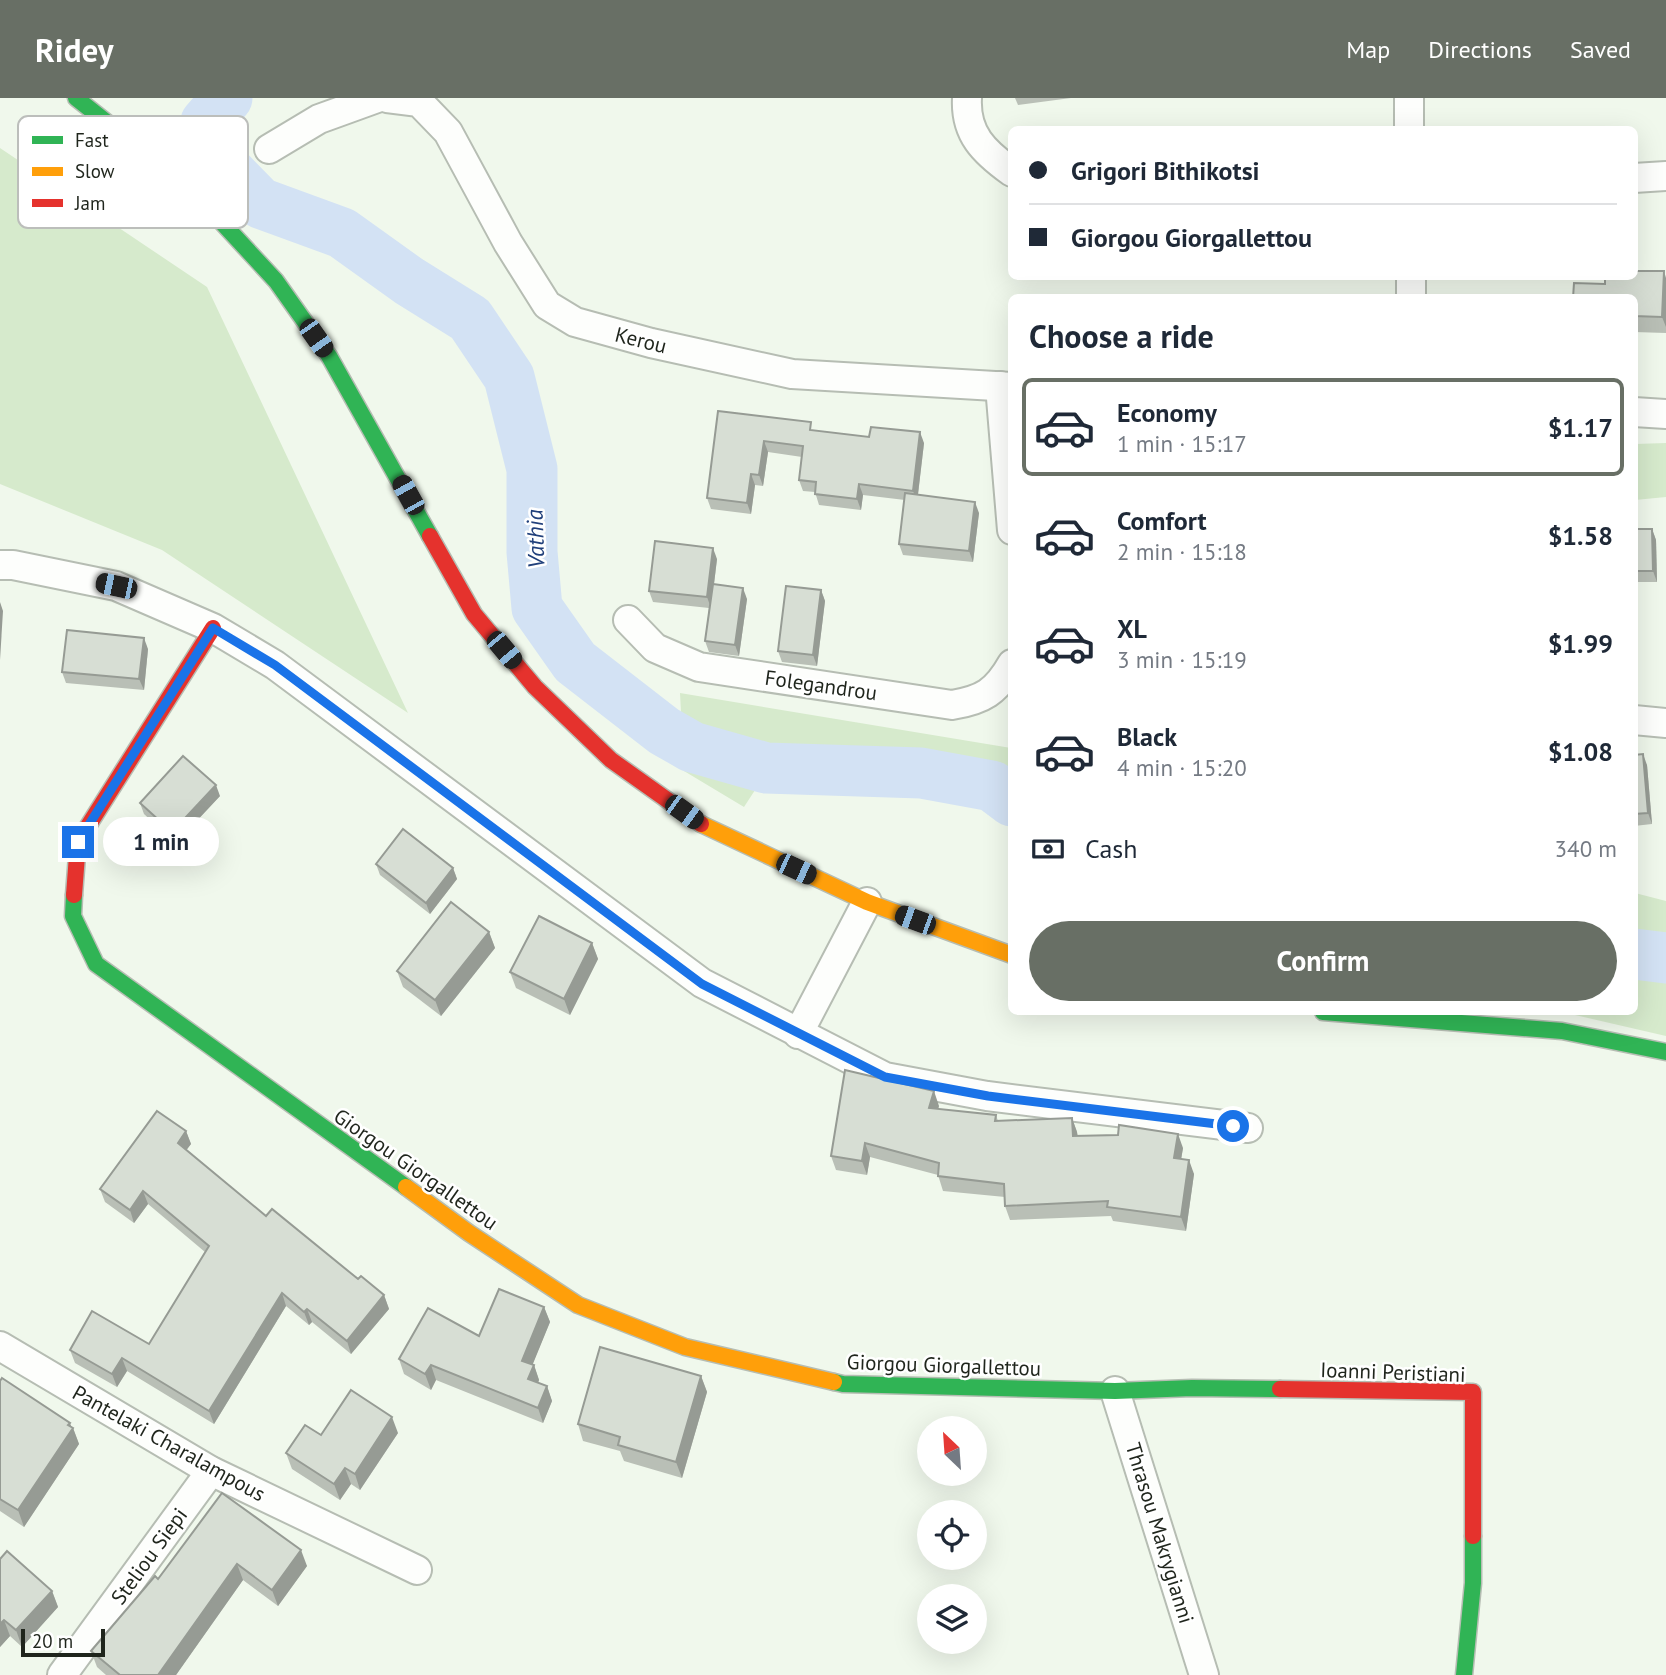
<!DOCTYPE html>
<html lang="en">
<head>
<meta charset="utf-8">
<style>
	body { margin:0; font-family:"PT Sans",sans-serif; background:#f2f2f3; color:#1f2937; height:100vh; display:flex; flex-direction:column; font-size:26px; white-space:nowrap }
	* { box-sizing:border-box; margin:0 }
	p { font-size:23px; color:#747a83 }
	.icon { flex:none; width:38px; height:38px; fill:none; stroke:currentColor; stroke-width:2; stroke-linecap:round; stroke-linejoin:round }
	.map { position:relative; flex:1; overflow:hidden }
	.panel { position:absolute; left:1008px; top:196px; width:630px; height:721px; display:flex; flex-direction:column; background:#fff; border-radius:10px; box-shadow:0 7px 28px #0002 }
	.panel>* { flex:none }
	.banner { position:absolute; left:1008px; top:28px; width:630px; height:154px; border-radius:10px; box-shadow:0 7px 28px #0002; display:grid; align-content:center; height:154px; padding:0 21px; background:#fff }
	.needle { width:46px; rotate:335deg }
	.tools { position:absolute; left:917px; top:1318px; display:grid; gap:14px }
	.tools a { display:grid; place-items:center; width:70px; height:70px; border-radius:50%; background:#fff; box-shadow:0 7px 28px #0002; font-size:35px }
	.scale { position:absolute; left:21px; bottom:18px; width:84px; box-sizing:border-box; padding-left:7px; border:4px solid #1f251c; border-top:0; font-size:19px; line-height:24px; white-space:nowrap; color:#1f251c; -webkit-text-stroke:5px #fff; paint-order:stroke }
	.end { position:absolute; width:32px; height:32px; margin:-16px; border:9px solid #1a73e8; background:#fff; box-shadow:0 0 0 4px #fff }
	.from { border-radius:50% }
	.bubble { position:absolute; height:49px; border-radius:24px; background:#fff; box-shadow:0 7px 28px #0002; font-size:23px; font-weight:800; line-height:49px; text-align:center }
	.car { position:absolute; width:21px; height:42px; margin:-21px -10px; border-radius:9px; box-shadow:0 0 5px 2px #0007; background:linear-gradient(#222 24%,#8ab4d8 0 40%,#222 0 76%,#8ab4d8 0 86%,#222 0) }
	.banner b { display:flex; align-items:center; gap:24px; height:66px; font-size:26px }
	.banner b+b { border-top:2px solid #e0e1e3 }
	.banner i { width:18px; height:18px; background:#1f2937 }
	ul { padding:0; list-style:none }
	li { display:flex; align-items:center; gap:21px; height:98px; margin:0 14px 10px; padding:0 7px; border:4px solid transparent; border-radius:10px }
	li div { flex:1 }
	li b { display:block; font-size:26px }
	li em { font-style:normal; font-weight:800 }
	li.selected { border-color:#686f65 }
	li>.icon { width:63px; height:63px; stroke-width:1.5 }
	h2 { padding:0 21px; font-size:32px; line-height:84px }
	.pay { display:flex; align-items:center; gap:18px; height:77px; padding:0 21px; font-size:26px }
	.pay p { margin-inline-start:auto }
	.primary-button { display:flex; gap:14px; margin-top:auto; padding:14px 21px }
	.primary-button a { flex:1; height:80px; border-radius:42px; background:#686f65; color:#fff; font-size:28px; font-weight:800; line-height:80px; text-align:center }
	header { display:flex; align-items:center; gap:42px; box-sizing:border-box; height:98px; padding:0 35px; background:#686f65; color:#fff }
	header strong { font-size:33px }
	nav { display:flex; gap:38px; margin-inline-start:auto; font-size:24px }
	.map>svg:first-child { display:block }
</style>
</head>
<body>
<header>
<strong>Ridey</strong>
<nav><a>Map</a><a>Directions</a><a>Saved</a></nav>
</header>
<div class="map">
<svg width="1666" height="1577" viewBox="0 0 1666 1577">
	<rect width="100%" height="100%" fill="#f0f8ec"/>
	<g fill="#d6eacc">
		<path d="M 0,50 L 207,189 L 408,615 L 162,452 L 0,386 Z"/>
		<path d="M 1666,345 L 1666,399 L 1635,402 L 1635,346 Z"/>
		<path d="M 680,595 L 1011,650 L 1011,726 L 976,707 L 779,655 L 744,709 L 684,673 Z"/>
		<path d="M 1635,795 L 1666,803 L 1666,938 L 1562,914 L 1634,914 Z"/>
	</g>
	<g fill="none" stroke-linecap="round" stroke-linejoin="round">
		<g stroke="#d3e2f4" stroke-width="51">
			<path d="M 227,0 L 206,24 L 212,56 L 260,105 L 342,135 L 409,183 L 470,221 L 509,279 L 532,371 L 532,454 L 537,510 L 575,564 L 664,633 L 692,649 L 766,670 L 921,675 L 992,688 L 1012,703"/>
			<path d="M 1634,856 L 1666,860"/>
		</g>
		<g stroke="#b6bdb3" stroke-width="32">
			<g id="street">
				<path d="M 387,0 L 419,4 L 448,34 L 508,145 L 547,207 L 575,224 L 651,245 L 792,276 L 1012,289"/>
				<path d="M 967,0 C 965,36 984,54 1012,74"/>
				<path d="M 1409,0 L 1409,32"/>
				<path d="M 269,51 L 319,21 L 377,0"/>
				<path d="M 1634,80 L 1666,78"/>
				<path d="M 1411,178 L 1411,200"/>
				<path d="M 1000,288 L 1012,432"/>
				<path d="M 1634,314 L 1666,316"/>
				<path d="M 0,467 L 13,467 L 116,488 L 213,530 L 275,567 L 702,885 L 885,979 L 987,998 L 1248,1030"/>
				<path d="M 628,522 L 655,550 L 699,569 L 952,607 C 983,602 996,594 1012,566"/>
				<path d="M 1634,622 L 1666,625"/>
				<path d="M 798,936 L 867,804"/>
				<path d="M 0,1248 L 211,1373 L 417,1472"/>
				<path d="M 1115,1293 L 1204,1577"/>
				<path d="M 62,1577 L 211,1373"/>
			</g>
		</g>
		<g stroke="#b6bdb3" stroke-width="19">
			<g id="fast">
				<path d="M 76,0 L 191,91 L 276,183 L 329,258 L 430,438"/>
				<path d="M 74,797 L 73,818 L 96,866 L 406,1089"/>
				<path d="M 1323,914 L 1562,933 L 1666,954"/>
				<path d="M 834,1284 L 843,1286 L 1115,1293 L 1192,1290 L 1280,1291"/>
				<path d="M 1464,1577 L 1473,1485 L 1473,1438"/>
			</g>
		</g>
		<g stroke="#b6bdb3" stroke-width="19">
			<g id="slow">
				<path d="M 701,726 L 867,804 L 1012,857"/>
				<path d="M 406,1089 L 469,1135 L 578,1207 L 685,1249 L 834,1284"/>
			</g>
		</g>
		<g stroke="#b6bdb3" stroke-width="19">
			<g id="jam">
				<path d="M 430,438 L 474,516 L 535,589 L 611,662 L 701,726"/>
				<path d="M 74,797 L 78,744 L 213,530"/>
				<path d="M 1280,1291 L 1473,1294 L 1473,1438"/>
			</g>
		</g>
		<use href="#street" stroke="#fdfefc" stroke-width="28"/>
		<use href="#fast" stroke="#30b455" stroke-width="16"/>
		<use href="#slow" stroke="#ff9f0a" stroke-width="16"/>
		<use href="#jam" stroke="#e5322d" stroke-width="16"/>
	</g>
	<g fill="#b9bfb6">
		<path d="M 1015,0 L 1071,0 L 1018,7 Z"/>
		<path d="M 1666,180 L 1666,235 L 1634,234 L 1634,200 L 1605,186 Z"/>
		<path d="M 718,313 L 815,333 L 924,345 L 918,397 L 979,415 L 973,464 L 903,457 L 899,446 L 905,402 L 863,397 L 861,412 L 819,407 L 815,394 L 803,393 L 799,382 L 802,359 L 768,354 L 763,388 L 755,387 L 751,416 L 711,411 L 707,400 Z"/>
		<path d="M 1634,431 L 1652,431 L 1656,442 L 1657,484 L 1634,484 Z"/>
		<path d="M 717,461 L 714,486 L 747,501 L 739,558 L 709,554 L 705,543 L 709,510 L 653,504 L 649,493 Z"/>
		<path d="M 821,492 L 825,503 L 817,568 L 782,564 L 778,553 Z"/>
		<path d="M 148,551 L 144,592 L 66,585 L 62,574 Z"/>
		<path d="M 1634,657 L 1647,667 L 1652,726 L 1634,728 Z"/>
		<path d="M 220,698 L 176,745 L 144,716 L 140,705 Z"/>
		<path d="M 376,766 L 453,770 L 457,781 L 430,816 L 380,777 Z"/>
		<path d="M 489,834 L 495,850 L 441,918 L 403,889 L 397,873 Z"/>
		<path d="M 592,845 L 598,861 L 570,917 L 516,890 L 510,874 Z"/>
		<path d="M 939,1008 L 938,1011 L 996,1017 L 998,1023 L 1072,1020 L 1077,1034 L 1078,1038 L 1183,1050 L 1181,1061 L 1194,1076 L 1186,1133 L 1113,1123 L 1111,1118 L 1010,1122 L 1005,1108 L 1005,1099 L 943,1093 L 938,1077 L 870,1059 L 867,1077 L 836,1072 L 831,1058 Z"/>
		<path d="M 186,1033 L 191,1046 L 186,1052 L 266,1118 L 384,1197 L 389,1211 L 351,1256 L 312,1224 L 309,1227 L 286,1208 L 214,1326 L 127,1273 L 117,1289 L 75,1265 L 70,1252 L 149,1246 L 205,1154 L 148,1106 L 134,1125 L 105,1104 L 100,1091 Z"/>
		<path d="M 544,1209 L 550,1224 L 532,1267 L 534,1267 L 539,1282 L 538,1285 L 547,1288 L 552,1303 L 543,1325 L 436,1282 L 431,1292 L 404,1276 L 399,1261 L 479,1238 Z"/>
		<path d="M 701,1278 L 707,1294 L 682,1380 L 624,1363 L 620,1353 L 583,1343 L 578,1326 Z"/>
		<path d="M 0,1283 L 73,1330 L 79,1346 L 24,1429 L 0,1413 Z"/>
		<path d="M 398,1335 L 360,1392 L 351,1386 L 340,1402 L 292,1371 L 286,1355 L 321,1337 Z"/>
		<path d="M 222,1395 L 307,1468 L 278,1508 L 243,1482 L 176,1577 L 106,1577 L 97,1569 L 91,1553 L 158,1481 Z"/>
		<path d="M 0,1461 L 52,1493 L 58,1509 L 22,1549 L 10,1538 L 0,1549 Z"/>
	</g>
	<g fill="#969b94">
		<path d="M 1664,173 L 1666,180 L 1666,229 L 1662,219 Z"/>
		<path d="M 920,334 L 924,345 L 917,404 L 913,393 Z"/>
		<path d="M 764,343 L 768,354 L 763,388 L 759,377 Z"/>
		<path d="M 751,376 L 755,387 L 751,416 L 747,405 Z"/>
		<path d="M 859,386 L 863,397 L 861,412 L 857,401 Z"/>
		<path d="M 975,404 L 979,415 L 973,464 L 969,453 Z"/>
		<path d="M 1652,431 L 1656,442 L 1657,484 L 1653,473 Z"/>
		<path d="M 713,450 L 717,461 L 711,510 L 707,499 Z"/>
		<path d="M 743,490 L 747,501 L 739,558 L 735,547 Z"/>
		<path d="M 821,492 L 825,503 L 817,568 L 813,557 Z"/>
		<path d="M 0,504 L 3,513 L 0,562 Z"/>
		<path d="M 144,540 L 148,551 L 144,592 L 139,581 Z"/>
		<path d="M 1643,656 L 1647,667 L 1652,726 L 1648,715 Z"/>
		<path d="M 216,687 L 220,698 L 176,745 L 172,734 Z"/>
		<path d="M 453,770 L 457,781 L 430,816 L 426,805 Z"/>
		<path d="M 489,834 L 495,850 L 441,918 L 435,902 Z"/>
		<path d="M 592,845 L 598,861 L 570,917 L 564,901 Z"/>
		<path d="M 934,993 L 939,1008 L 934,1024 L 929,1010 Z"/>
		<path d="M 1072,1020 L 1077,1034 L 1078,1052 L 1073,1038 Z"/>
		<path d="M 186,1033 L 191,1046 L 182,1058 L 178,1045 Z"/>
		<path d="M 1178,1036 L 1183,1050 L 1179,1074 L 1174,1060 Z"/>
		<path d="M 865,1045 L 870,1059 L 867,1077 L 862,1063 Z"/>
		<path d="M 1189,1062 L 1194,1076 L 1186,1133 L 1181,1119 Z"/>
		<path d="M 143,1093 L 148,1106 L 134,1125 L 130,1112 Z"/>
		<path d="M 282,1195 L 286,1208 L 214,1326 L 209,1313 Z"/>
		<path d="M 384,1197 L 389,1211 L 351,1256 L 347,1243 Z"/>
		<path d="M 544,1209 L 550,1224 L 528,1278 L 522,1263 Z"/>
		<path d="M 307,1211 L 312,1224 L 309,1227 L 304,1214 Z"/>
		<path d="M 122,1260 L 127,1273 L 117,1289 L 112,1276 Z"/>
		<path d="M 431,1267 L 436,1282 L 431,1292 L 425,1276 Z"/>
		<path d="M 534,1267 L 539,1282 L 533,1296 L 528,1281 Z"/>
		<path d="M 701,1278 L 707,1294 L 682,1380 L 676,1364 Z"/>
		<path d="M 547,1288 L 552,1303 L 543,1325 L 538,1310 Z"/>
		<path d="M 392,1319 L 398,1335 L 360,1392 L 355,1376 Z"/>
		<path d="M 70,1325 L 72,1331 L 73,1330 L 79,1346 L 24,1429 L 18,1412 Z"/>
		<path d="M 345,1370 L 351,1386 L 340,1402 L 334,1386 Z"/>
		<path d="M 301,1452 L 307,1468 L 278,1508 L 272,1492 Z"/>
		<path d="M 237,1466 L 243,1482 L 176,1577 L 158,1577 Z"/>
		<path d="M 52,1493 L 58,1509 L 22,1549 L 16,1532 Z"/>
		<path d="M 4,1522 L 10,1538 L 0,1549 L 0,1526 Z"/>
	</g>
	<g fill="#d7ded4" stroke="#969b94" stroke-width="2">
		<path d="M 1634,173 L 1664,173 L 1662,219 L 1634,218 L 1634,200 L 1573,200 L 1574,185 L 1605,186 L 1605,178 L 1634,178 Z"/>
		<path d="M 718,313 L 811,324 L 810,332 L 869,339 L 871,329 L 920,334 L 913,393 L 859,386 L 857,401 L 815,396 L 816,384 L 799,382 L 803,348 L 764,343 L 759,377 L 751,376 L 747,405 L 707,400 Z"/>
		<path d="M 905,395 L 975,404 L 969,453 L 899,446 Z"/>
		<path d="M 1634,431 L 1652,431 L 1653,473 L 1634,473 Z"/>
		<path d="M 655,443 L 713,450 L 707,499 L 649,493 Z"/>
		<path d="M 713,486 L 743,490 L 735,547 L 705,543 Z"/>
		<path d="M 786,488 L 821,492 L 813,557 L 778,553 Z"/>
		<path d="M 67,532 L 144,540 L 139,581 L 62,574 Z"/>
		<path d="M 1643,656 L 1648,715 L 1634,716 L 1634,657 Z"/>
		<path d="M 183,658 L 216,687 L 172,734 L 140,705 Z"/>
		<path d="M 403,731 L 453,770 L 426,805 L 376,766 Z"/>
		<path d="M 451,804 L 489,834 L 435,902 L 397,873 Z"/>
		<path d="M 539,818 L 592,845 L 564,901 L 510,874 Z"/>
		<path d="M 845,972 L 934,993 L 929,1010 L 996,1017 L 995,1023 L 1072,1020 L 1073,1038 L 1118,1037 L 1119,1027 L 1178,1036 L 1174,1060 L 1189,1062 L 1181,1119 L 1107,1109 L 1108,1103 L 1005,1108 L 1004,1086 L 938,1078 L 939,1065 L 865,1045 L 862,1063 L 831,1058 Z"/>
		<path d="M 157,1013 L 186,1033 L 178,1045 L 266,1118 L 272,1111 L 358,1181 L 361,1178 L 384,1197 L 347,1243 L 307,1211 L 304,1214 L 282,1195 L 209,1313 L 122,1260 L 112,1276 L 70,1252 L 92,1213 L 149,1246 L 209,1148 L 143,1093 L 130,1112 L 100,1091 Z"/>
		<path d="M 499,1191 L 544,1209 L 522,1263 L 534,1267 L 528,1281 L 547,1288 L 538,1310 L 431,1267 L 425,1276 L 399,1261 L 428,1210 L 479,1238 Z"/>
		<path d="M 600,1249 L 701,1278 L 676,1364 L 618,1347 L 620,1339 L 578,1326 Z"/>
		<path d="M 2,1280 L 70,1325 L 68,1327 L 73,1330 L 18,1412 L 0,1401 L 0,1283 Z"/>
		<path d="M 351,1292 L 392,1319 L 355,1376 L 345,1370 L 334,1386 L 286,1355 L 305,1327 L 321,1337 Z"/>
		<path d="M 222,1395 L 301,1452 L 272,1492 L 237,1466 L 158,1577 L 120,1577 L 91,1553 L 155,1478 L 158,1481 Z"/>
		<path d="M 7,1453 L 52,1493 L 16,1532 L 4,1522 L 0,1526 L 0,1461 Z"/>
	</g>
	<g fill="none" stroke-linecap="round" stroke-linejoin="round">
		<path stroke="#1a73e8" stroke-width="9" d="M 78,744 L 213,530 L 275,567 L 702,886 L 885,979 L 988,998 L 1233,1028"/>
	</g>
	<g text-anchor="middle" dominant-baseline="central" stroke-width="5" stroke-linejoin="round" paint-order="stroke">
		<g font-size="21" fill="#1f251c" stroke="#fff">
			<text transform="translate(641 242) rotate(14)">Kerou</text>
			<text transform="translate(821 587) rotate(8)">Folegandrou</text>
			<text transform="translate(416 1071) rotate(35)">Giorgou Giorgallettou</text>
			<text transform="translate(944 1267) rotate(2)">Giorgou Giorgallettou</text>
			<text transform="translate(1393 1274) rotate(2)">Ioanni Peristiani</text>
			<text transform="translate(169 1345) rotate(29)">Pantelaki Charalampous</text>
			<text transform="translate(1160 1435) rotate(73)">Thrasou Makrygianni</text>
			<text transform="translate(149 1458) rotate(-54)">Steliou Siepi</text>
		</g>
		<g font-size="23" font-style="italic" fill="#21407b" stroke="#fff">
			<text transform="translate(535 441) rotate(-92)">Vathia</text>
		</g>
	</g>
	<rect x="18" y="18" width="230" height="112" rx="10" fill="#fff" stroke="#bcbebb" stroke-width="2"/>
	<rect x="32" y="38" width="31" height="8" fill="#30b455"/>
	<rect x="32" y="69" width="31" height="9" fill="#ff9f0a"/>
	<rect x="32" y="101" width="31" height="8" fill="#e5322d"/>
	<g font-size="19" fill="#1f251c">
		<text x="75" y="49">Fast</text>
		<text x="75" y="80">Slow</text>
		<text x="75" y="112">Jam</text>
	</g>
</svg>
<div class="tools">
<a><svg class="needle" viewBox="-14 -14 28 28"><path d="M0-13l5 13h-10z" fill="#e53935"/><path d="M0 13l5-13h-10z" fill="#747a83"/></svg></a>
<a><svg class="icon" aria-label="locate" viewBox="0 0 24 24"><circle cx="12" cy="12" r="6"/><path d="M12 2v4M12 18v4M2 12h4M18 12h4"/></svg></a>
<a><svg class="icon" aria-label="layers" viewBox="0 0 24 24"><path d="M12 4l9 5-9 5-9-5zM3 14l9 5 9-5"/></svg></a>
</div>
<div class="scale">20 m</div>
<i class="end from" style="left:1233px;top:1028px"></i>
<i class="end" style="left:78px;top:744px"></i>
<div class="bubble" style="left:103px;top:719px;width:116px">1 min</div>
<i class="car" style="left:316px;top:240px;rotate:145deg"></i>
<i class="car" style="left:408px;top:397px;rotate:331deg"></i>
<i class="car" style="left:116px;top:488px;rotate:282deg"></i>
<i class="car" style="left:504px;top:552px;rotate:140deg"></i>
<i class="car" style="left:684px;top:714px;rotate:126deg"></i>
<i class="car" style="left:796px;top:771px;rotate:115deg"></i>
<i class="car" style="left:915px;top:822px;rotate:290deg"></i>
<div class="banner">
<b><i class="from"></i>Grigori Bithikotsi</b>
<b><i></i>Giorgou Giorgallettou</b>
</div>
<section class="panel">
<h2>Choose a ride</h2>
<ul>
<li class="selected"><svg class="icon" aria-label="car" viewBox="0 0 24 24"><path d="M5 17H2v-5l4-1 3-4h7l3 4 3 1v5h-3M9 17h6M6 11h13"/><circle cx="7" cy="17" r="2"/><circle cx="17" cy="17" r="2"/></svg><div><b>Economy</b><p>1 min · 15:17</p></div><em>$1.17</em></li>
<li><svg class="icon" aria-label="car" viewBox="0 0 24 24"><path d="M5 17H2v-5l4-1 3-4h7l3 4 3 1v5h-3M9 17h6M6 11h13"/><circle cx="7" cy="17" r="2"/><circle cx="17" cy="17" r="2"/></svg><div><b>Comfort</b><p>2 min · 15:18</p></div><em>$1.58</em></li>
<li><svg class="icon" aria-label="car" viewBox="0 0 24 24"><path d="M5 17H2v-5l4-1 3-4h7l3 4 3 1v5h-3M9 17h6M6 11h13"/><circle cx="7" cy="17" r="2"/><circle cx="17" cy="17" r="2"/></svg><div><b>XL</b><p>3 min · 15:19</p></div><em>$1.99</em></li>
<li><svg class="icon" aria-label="car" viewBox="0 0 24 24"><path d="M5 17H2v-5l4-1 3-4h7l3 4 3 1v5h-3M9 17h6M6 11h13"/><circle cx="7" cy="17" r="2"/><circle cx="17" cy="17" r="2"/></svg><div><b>Black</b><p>4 min · 15:20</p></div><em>$1.08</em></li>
</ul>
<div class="pay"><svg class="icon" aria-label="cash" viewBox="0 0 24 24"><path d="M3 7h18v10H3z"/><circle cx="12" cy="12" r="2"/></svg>Cash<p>340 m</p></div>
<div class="primary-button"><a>Confirm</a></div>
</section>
</div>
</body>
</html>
